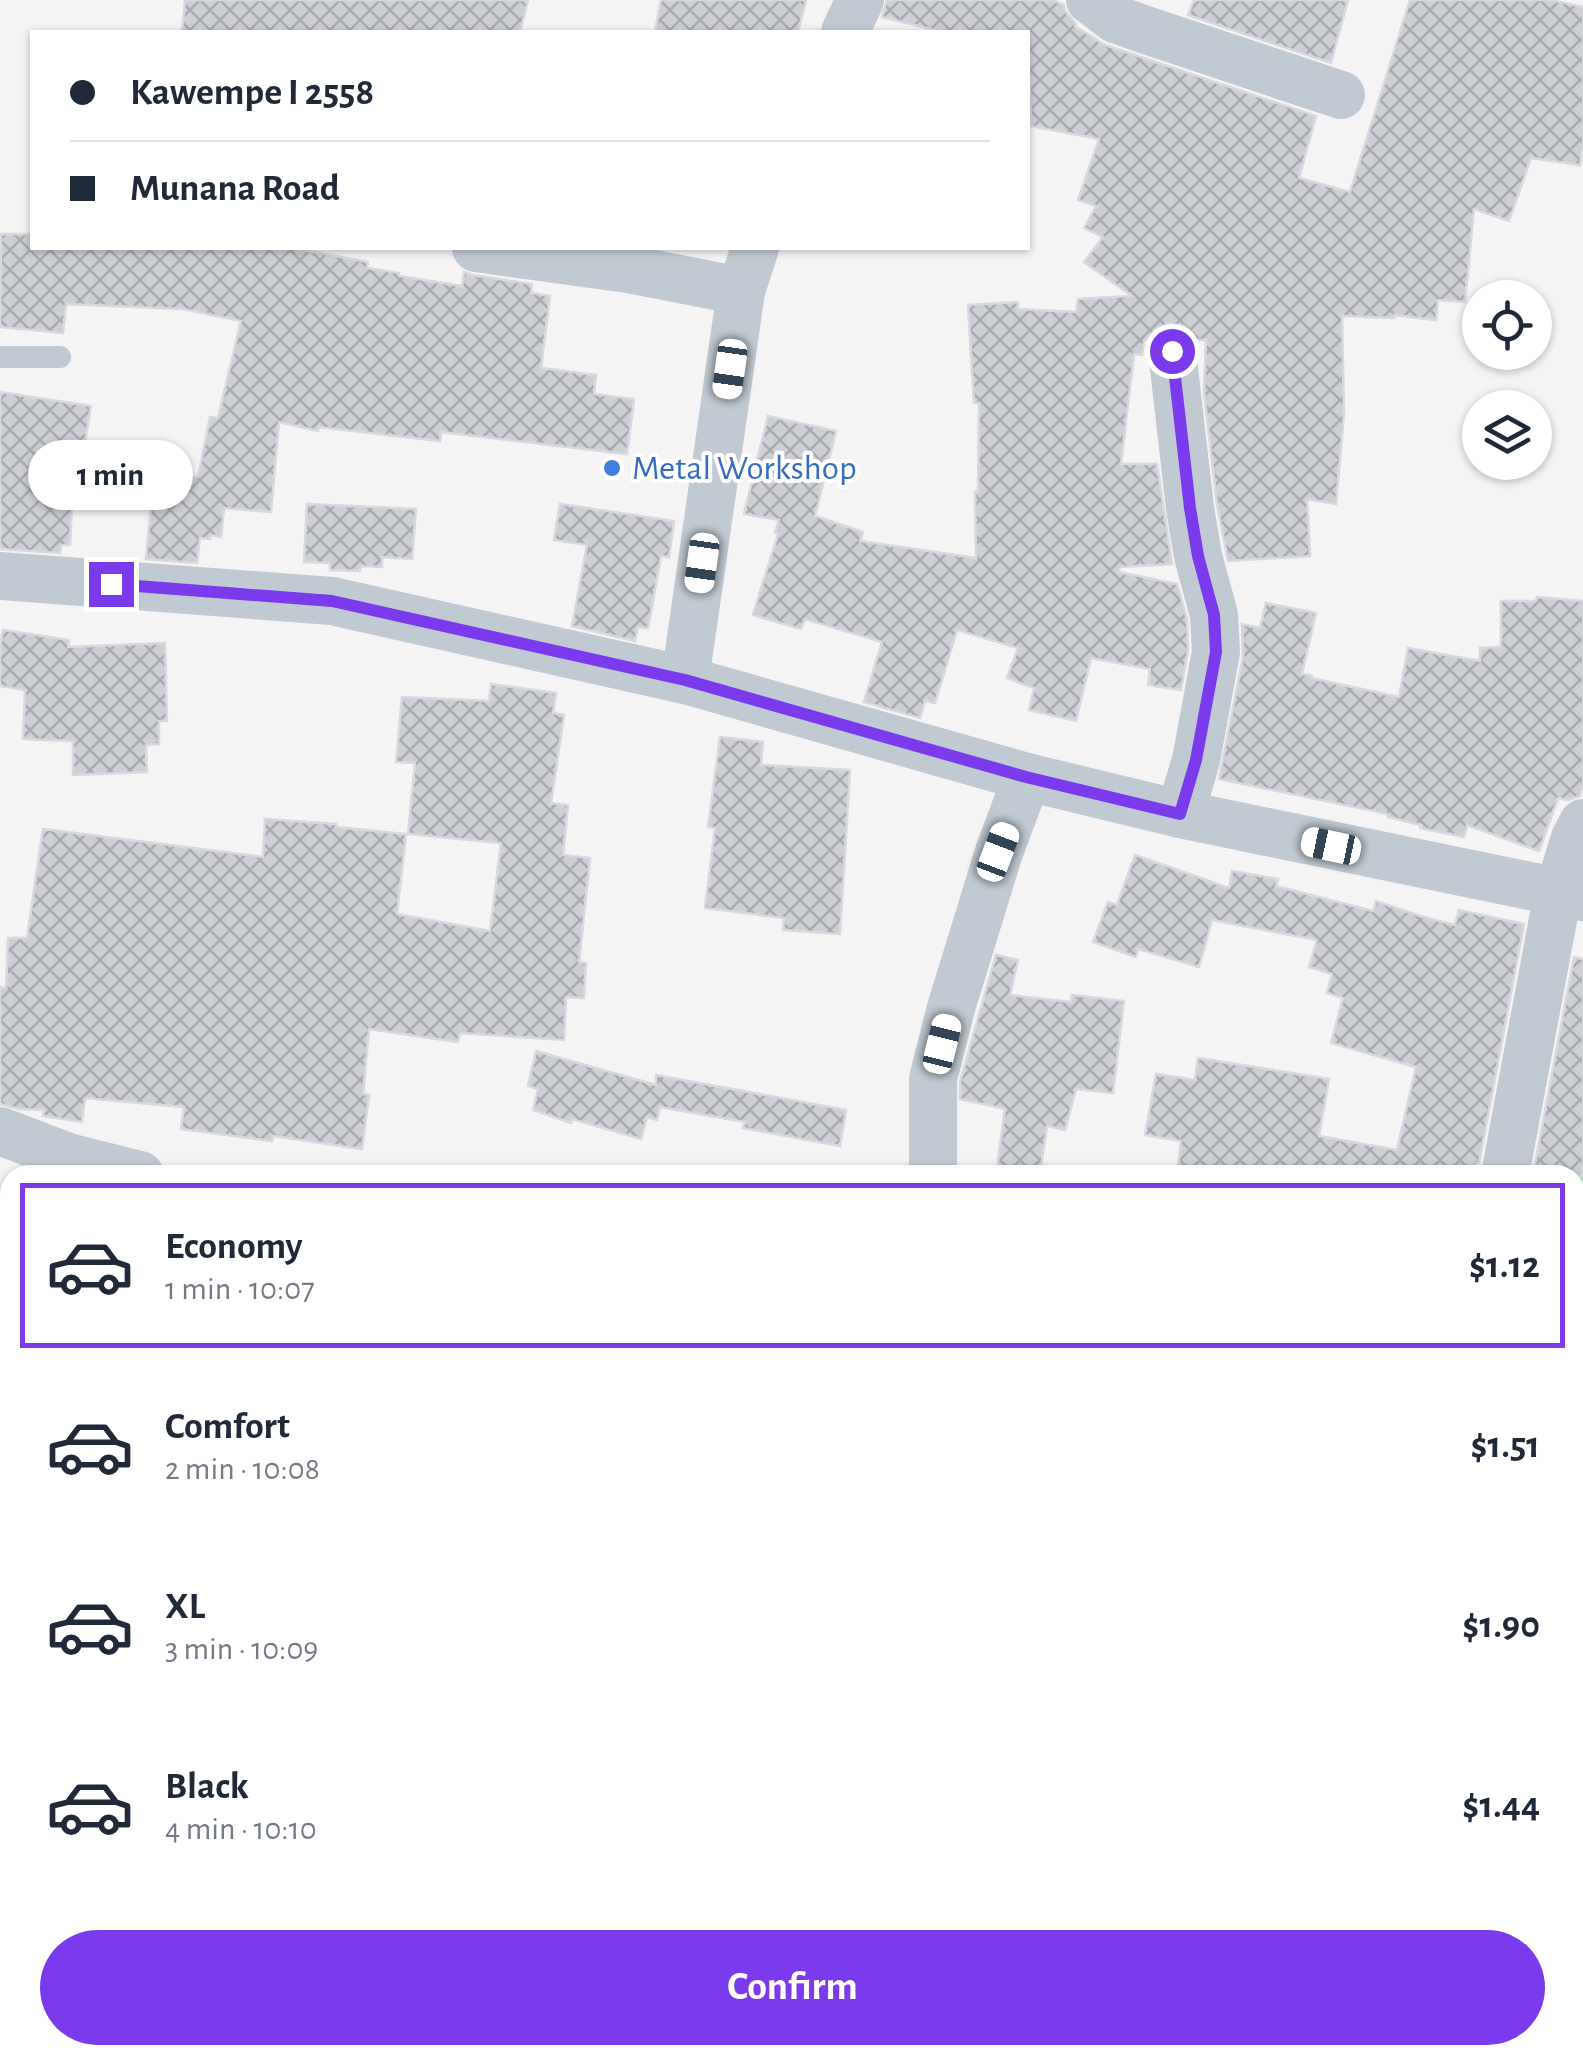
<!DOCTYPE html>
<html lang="en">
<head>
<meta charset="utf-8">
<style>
	body { margin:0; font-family:"Alegreya Sans",sans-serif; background:#f6f6f7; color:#1f2937; height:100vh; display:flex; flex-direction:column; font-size:38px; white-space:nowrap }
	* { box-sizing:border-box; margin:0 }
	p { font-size:32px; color:#747a83 }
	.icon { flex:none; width:55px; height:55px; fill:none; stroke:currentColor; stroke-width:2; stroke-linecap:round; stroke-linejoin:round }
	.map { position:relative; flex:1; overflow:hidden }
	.sheet { position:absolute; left:0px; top:1165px; width:1585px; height:900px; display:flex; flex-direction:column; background:#fff; border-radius:30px 30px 0 0; box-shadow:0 2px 8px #0004 }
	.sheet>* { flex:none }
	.top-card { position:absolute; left:30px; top:30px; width:1000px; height:220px; border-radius:0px; box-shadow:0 2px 8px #0004; display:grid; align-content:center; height:220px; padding:0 40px; background:#fff }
	.buttons { position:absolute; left:1462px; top:280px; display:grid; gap:20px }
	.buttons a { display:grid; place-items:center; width:90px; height:90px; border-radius:50%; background:#fff; box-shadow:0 2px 8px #0004; font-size:50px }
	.end { position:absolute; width:45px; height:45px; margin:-22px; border:12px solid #7c3aed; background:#fff; box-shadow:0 0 0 5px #fff }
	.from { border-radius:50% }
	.bubble { position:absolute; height:70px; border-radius:35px; background:#fff; box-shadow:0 2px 8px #0004; font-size:32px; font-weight:700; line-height:70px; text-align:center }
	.car { position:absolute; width:30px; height:60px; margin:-30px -15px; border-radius:12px; box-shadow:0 0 8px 2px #0007; background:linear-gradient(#fff 24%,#345 0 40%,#fff 0 76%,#345 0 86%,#fff 0) }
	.top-card b { display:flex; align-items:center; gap:35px; height:95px; font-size:38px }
	.top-card b+b { border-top:2px solid #e0e1e3 }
	.top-card i { width:25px; height:25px; background:#1f2937 }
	ul { padding:18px 0 0; list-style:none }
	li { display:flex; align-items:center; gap:30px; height:165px; margin:0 20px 15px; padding:0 20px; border:5px solid transparent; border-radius:0px }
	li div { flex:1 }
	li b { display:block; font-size:38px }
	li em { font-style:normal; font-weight:700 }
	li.selected { border-color:#7c3aed }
	li>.icon { width:90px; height:90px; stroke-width:1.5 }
	.action { display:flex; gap:20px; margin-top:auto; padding:20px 40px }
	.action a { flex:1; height:115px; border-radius:60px; background:#7c3aed; color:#fff; font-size:40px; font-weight:700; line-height:115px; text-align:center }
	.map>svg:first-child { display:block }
</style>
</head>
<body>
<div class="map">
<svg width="1583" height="2065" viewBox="0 0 1583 2065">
	<defs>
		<pattern id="wetland-marsh" width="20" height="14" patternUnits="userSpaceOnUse" patternTransform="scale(2.5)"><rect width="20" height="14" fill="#c3f1d5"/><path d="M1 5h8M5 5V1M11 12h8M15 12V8" fill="none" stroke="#a0c6b0"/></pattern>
		<pattern id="building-cross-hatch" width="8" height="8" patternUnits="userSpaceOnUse" patternTransform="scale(2.5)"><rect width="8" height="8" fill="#cdcfd5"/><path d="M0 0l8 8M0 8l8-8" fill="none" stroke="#a8abb0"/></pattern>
	</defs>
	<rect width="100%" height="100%" fill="#f5f3f3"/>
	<path fill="url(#wetland-marsh)" d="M 1583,1020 L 1583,2065 L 1579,2065 L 1575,2035 L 1575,1175 L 1567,1175 Z"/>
	<g fill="url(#building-cross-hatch)" stroke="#d7d9de" stroke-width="2.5">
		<path d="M 185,0 L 528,0 L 520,32 L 182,32 Z"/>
		<path d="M 661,0 L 806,0 L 798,32 L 655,32 Z"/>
		<path d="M 887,0 L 1053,0 L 1064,5 L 1065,11 L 1076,24 L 1075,26 L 1105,45 L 1316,116 L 1299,178 L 1350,192 L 1410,0 L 1551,0 L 1583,7 L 1583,145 L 1580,165 L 1531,158 L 1509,221 L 1474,209 L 1465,302 L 1438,300 L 1436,320 L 1394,315 L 1394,318 L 1342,316 L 1344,414 L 1336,504 L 1307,499 L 1310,556 L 1228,561 L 1217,504 L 1204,393 L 1206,340 L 1196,340 L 1193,334 L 1184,326 L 1168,324 L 1155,330 L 1144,342 L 1142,355 L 1134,354 L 1121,464 L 1157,464 L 1172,564 L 1120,567 L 1119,572 L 1177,584 L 1187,619 L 1188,650 L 1181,690 L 1148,685 L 1150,669 L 1091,658 L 1076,721 L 1029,710 L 1034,688 L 1007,678 L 1018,648 L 957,630 L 935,703 L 925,701 L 920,718 L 864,702 L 882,642 L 805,619 L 801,629 L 753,615 L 778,534 L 775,533 L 779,520 L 744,514 L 768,416 L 836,431 L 815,516 L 863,532 L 860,541 L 976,558 L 975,492 L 978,492 L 979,403 L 974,403 L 968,305 L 1018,302 L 1018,309 L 1076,312 L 1078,299 L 1132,296 L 1084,262 L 1103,237 L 1084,228 L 1096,206 L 1078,200 L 1099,139 L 1031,126 L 1028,32 L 943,32 L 882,17 Z"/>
		<path d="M 1194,0 L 1348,0 L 1331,63 L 1188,15 Z"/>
		<path d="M 1,234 L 32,234 L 32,248 L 292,248 L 368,262 L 367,268 L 399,273 L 399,276 L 462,286 L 464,272 L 472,275 L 532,284 L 531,293 L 550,296 L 541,368 L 596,375 L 594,394 L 634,399 L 627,454 L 441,432 L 440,441 L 319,427 L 318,431 L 279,422 L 271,512 L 224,508 L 221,537 L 211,535 L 210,539 L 200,538 L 197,563 L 146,559 L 154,473 L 198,477 L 210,417 L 218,418 L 241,321 L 183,309 L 66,304 L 63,333 L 0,327 Z"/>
		<path d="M 0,392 L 91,406 L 85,442 L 75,440 L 70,545 L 61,545 L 60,553 L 0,549 Z"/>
		<path d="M 307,504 L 416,509 L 412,559 L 382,557 L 382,567 L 360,566 L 360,571 L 330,570 L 330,563 L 304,562 Z"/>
		<path d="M 560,504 L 674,521 L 669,557 L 661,556 L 648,628 L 638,627 L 635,641 L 572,626 L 587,545 L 554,540 Z"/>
		<path d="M 1537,597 L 1583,601 L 1583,785 L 1580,796 L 1568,800 L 1558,798 L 1539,851 L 1467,825 L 1464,837 L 1420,828 L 1421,825 L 1388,817 L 1388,814 L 1219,779 L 1243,657 L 1242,624 L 1260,628 L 1266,603 L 1316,613 L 1302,674 L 1312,676 L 1311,678 L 1399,697 L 1408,648 L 1480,661 L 1480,648 L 1501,647 L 1501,601 L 1536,601 Z"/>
		<path d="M 3,630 L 69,640 L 68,647 L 165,643 L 167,721 L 159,721 L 159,744 L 146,745 L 147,772 L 73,775 L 73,741 L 23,739 L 25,690 L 0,686 L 0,647 Z"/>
		<path d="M 491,684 L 556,693 L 553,713 L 564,715 L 551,803 L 568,805 L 563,855 L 590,858 L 579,962 L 586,963 L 584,998 L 566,997 L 564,1040 L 460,1033 L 458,1042 L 369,1029 L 363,1094 L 369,1095 L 362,1149 L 273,1136 L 272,1141 L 181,1129 L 184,1107 L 85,1098 L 82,1122 L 43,1116 L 44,1110 L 19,1109 L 0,1104 L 0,987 L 6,988 L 8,938 L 27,938 L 43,829 L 263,857 L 265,819 L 336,824 L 336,827 L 406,834 L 397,914 L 490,931 L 501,843 L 408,834 L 415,763 L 396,762 L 402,697 L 489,701 Z"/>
		<path d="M 720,737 L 763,742 L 761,765 L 850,770 L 840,934 L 783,930 L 784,918 L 705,908 L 715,828 L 708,827 Z"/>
		<path d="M 1135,855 L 1229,888 L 1232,871 L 1278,879 L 1276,886 L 1373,911 L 1376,901 L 1420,916 L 1455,925 L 1459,910 L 1524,924 L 1479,1163 L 1477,1163 L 1474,1175 L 1177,1175 L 1181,1141 L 1145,1135 L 1156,1074 L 1195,1080 L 1198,1058 L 1329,1079 L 1319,1136 L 1397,1150 L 1416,1067 L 1331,1043 L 1343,998 L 1327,993 L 1332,974 L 1309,967 L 1317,940 L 1212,920 L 1199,967 L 1138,949 L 1136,957 L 1093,942 L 1108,902 L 1117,905 Z"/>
		<path d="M 996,955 L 1018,960 L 1010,995 L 1071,1002 L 1072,995 L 1124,1001 L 1113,1093 L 1076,1089 L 1065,1130 L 1047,1126 L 1040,1174 L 997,1168 L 1005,1109 L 960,1099 L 960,1082 Z"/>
		<path d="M 1574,957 L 1583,959 L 1583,1175 L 1533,1175 Z"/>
		<path d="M 536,1051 L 656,1085 L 656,1075 L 846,1110 L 840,1146 L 743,1128 L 745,1122 L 660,1107 L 657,1120 L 647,1117 L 641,1139 L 572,1119 L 571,1123 L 533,1110 L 538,1089 L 528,1086 Z"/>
	</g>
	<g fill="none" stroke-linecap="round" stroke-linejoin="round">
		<path stroke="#c1cad2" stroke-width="22" d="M 0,357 L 60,357"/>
		<g stroke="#c1cad2" stroke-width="48">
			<path d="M 1090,0 L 1115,19 L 1143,29 L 1341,95"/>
			<path d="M 845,32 L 860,0"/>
			<path d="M 476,248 L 628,269 L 741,291"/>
			<path d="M 1172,351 L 1190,508 L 1198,556 L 1214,615 L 1216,652 L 1196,760 L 1180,814"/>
			<path d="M 0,576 L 332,601 L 685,680 L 1027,777 L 1180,814 L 1583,897"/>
			<path d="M 685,680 L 741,291 L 755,248"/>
			<path d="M 0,1131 L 68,1157 L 140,1175"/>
			<path d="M 933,1175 L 933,1079 L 951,1008 L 999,852 L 1027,777"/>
			<path d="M 1505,1175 L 1558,893 L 1575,838 L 1583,823"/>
			<path d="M 1575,1618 L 1583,1604"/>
			<path d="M 0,1634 L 10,1636"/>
			<path d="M 712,2065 L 714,2055"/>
			<path d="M 1401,2065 L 1404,2055"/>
		</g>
	</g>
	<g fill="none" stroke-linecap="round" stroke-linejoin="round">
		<path stroke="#7c3aed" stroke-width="12" d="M 111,584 L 332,601 L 685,680 L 1026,777 L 1180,814 L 1196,760 L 1216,652 L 1214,615 L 1198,556 L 1190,508 L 1172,351"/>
	</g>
	<circle fill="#3f7fe0" stroke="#fff" stroke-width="4" cx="612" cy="468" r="10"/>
	<g text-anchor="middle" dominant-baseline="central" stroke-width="8" stroke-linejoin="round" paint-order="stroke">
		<g font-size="35" fill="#366cbe" stroke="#fff" text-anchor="start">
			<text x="632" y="468">Metal Workshop</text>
		</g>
	</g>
</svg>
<div class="buttons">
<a><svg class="icon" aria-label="locate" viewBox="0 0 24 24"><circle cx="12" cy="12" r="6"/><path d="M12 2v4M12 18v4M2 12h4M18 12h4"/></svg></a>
<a><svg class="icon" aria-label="layers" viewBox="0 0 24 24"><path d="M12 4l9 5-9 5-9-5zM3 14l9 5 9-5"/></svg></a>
</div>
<i class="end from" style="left:1172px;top:351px"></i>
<i class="end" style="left:111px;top:584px"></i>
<div class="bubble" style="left:28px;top:440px;width:165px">1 min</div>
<i class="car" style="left:730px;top:369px;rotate:188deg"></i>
<i class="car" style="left:702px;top:563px;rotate:188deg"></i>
<i class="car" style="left:1331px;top:846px;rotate:282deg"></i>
<i class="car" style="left:998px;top:852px;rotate:21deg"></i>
<i class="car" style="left:942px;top:1044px;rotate:14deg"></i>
<div class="top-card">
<b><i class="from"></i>Kawempe I 2558</b>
<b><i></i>Munana Road</b>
</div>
<section class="sheet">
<ul>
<li class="selected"><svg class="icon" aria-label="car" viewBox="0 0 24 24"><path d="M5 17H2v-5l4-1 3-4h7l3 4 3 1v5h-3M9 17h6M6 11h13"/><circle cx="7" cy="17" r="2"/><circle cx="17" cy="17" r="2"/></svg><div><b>Economy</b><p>1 min · 10:07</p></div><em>$1.12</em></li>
<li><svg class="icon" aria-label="car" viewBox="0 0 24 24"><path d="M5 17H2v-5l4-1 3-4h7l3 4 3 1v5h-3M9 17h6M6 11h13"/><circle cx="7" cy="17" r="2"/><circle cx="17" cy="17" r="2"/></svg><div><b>Comfort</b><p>2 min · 10:08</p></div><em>$1.51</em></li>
<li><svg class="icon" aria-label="car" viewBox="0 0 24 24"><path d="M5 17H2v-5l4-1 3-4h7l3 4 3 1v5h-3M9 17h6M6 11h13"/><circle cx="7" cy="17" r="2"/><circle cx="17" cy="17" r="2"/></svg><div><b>XL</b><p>3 min · 10:09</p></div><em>$1.90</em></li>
<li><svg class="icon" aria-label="car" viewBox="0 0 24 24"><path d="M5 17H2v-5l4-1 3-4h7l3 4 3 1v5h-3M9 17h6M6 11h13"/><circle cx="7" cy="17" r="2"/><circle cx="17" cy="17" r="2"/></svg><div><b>Black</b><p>4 min · 10:10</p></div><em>$1.44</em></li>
</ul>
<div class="action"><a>Confirm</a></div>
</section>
</div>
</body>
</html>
